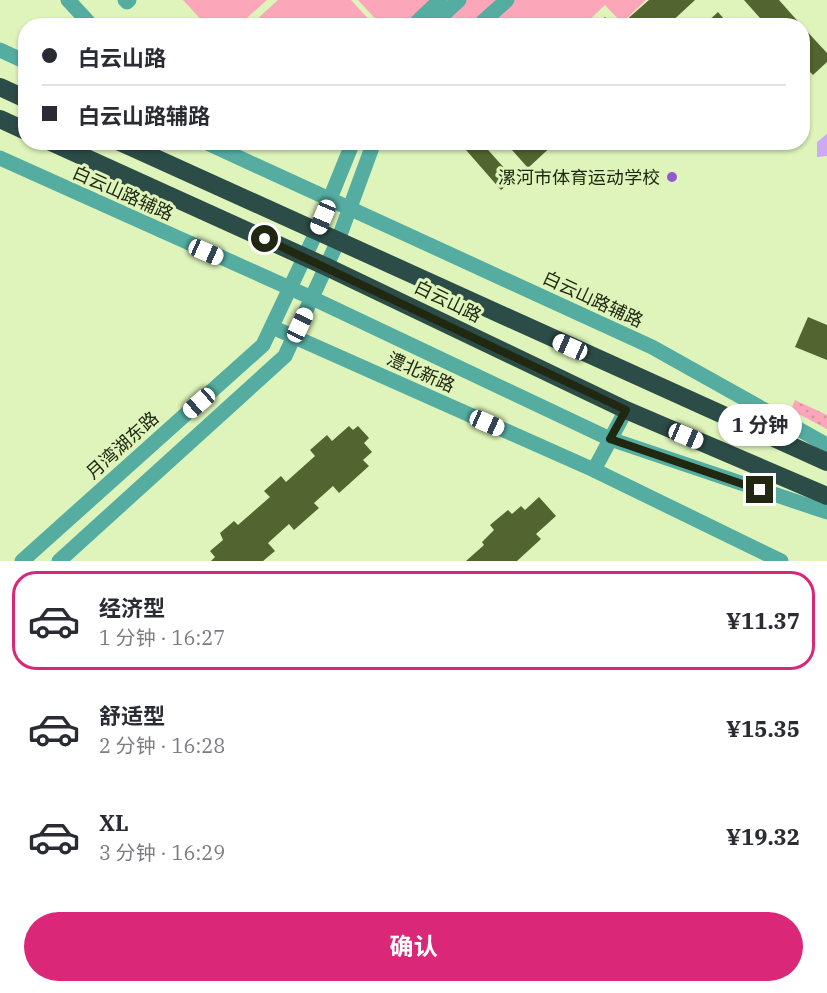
<!DOCTYPE html>
<html lang="zh">
<head>
<meta charset="utf-8">
<style>
	body { margin:0; font-family:"IBM Plex Serif","Noto Sans SC",serif; background:#f2f2f3; color:#2b2b33; height:100vh; display:flex; flex-direction:column; font-size:22px; white-space:nowrap }
	* { box-sizing:border-box; margin:0 }
	p { font-size:20px; color:#7c7c81 }
	.icon { flex:none; width:33px; height:33px; fill:none; stroke:currentColor; stroke-width:2; stroke-linecap:round; stroke-linejoin:round }
	.map { position:relative; height:561px; overflow:hidden }
	.drawer { display:flex; flex-direction:column; background:#fff; flex:1 }
	.drawer>* { flex:none }
	.top-card { position:absolute; left:18px; top:18px; width:792px; height:132px; border-radius:24px; box-shadow:0 2px 4px #0004; display:grid; align-content:center; height:132px; padding:0 24px; background:#fff }
	.end { position:absolute; width:27px; height:27px; margin:-14px; border:8px solid #202812; background:#fff; box-shadow:0 0 0 3px #fff }
	.from { border-radius:50% }
	.bubble { position:absolute; height:42px; border-radius:21px; background:#fff; box-shadow:0 2px 4px #0004; font-size:20px; font-weight:700; line-height:42px; text-align:center }
	.car { position:absolute; width:18px; height:36px; margin:-18px -9px; border-radius:8px; box-shadow:0 0 4px 2px #0007; background:linear-gradient(#fff 24%,#345 0 40%,#fff 0 76%,#345 0 86%,#fff 0) }
	.top-card b { display:flex; align-items:center; gap:21px; height:57px; font-size:22px }
	.top-card b+b { border-top:2px solid #e1e1e2 }
	.top-card i { width:15px; height:15px; background:#2b2b33 }
	ul { padding:10px 0 0; list-style:none }
	li { display:flex; align-items:center; gap:18px; height:99px; margin:0 12px 9px; padding:0 12px; border:3px solid transparent; border-radius:24px }
	li div { flex:1 }
	li b { display:block; font-size:22px }
	li em { font-style:normal; font-weight:700 }
	li.current { border-color:#db2777 }
	li>.icon { width:54px; height:54px; stroke-width:1.5 }
	.cta { display:flex; gap:12px; margin-top:auto; padding:12px 24px }
	.cta a { flex:1; height:69px; border-radius:36px; background:#db2777; color:#fff; font-size:24px; font-weight:700; line-height:69px; text-align:center }
	.map>svg:first-child { display:block }
</style>
</head>
<body>
<div class="map">
<svg width="827" height="561" viewBox="0 0 827 561">
	<defs>
		<pattern id="park-dots" width="8" height="8" patternUnits="userSpaceOnUse" patternTransform="scale(1.5)"><rect width="8" height="8" fill="#fca6ba"/><path d="M2 2h.1M6 6h.1" fill="none" stroke="#d88f9f" stroke-width="1.8" stroke-linecap="round"/></pattern>
	</defs>
	<rect width="100%" height="100%" fill="#def4ba"/>
	<path fill="url(#park-dots)" d="M 795,400 L 827,415 L 827,429 L 791,410 Z"/>
	<g fill="#fca6ba">
		<path d="M 183,0 L 267,0 L 238,26 L 206,25 Z"/>
		<path d="M 278,0 L 351,0 L 374,25 L 260,25 L 255,21 Z"/>
		<path d="M 358,0 L 646,0 L 622,23 L 605,5 L 583,26 L 381,25 Z"/>
	</g>
	<path fill="#cbaaf3" d="M 827,134 L 827,156 L 817,157 L 817,142 Z"/>
	<g fill="#52642f">
		<path d="M 649,0 L 695,0 L 667,26 L 627,26 L 624,22 Z"/>
		<path d="M 744,0 L 779,0 L 802,26 L 767,26 Z"/>
		<path d="M 718,12 L 730,26 L 703,26 Z"/>
		<path d="M 605,17 L 614,26 L 596,26 Z"/>
		<path d="M 802,26 L 827,53 L 827,62 L 813,75 L 802,64 Z"/>
		<path d="M 459,142 L 481,142 L 514,179 L 501,190 Z"/>
		<path d="M 505,142 L 556,142 L 528,168 Z"/>
		<path d="M 808,317 L 827,325 L 827,360 L 795,347 Z"/>
		<path d="M 349,426 L 353,430 L 358,426 L 369,438 L 364,443 L 372,452 L 363,460 L 369,466 L 339,493 L 333,486 L 314,503 L 319,508 L 294,530 L 289,524 L 268,543 L 275,551 L 263,561 L 211,561 L 215,557 L 210,551 L 223,540 L 220,533 L 234,521 L 238,525 L 270,497 L 264,491 L 281,476 L 286,482 L 315,456 L 310,450 L 327,435 L 332,441 Z"/>
		<path d="M 539,497 L 556,516 L 536,534 L 541,539 L 517,561 L 466,561 L 484,545 L 482,542 L 494,530 L 490,525 L 508,510 L 512,514 L 521,506 L 525,510 Z"/>
	</g>
	<g fill="none" stroke-linecap="round" stroke-linejoin="round">
		<g stroke="#55ada2" stroke-width="15">
			<path d="M 68,0 L 92,26"/>
			<path d="M 125,0 L 127,2 L 129,0"/>
			<path d="M 413,26 L 440,0"/>
			<path d="M 431,26 L 459,0"/>
			<path d="M 478,26 L 507,0"/>
			<path d="M 0,50 L 26,62"/>
			<path d="M 205,142 L 652,347 L 827,445"/>
			<path d="M 0,158 L 312,298 L 610,439 L 827,512"/>
			<path d="M 272,327 L 594,470 L 781,561"/>
			<path d="M 594,470 L 626,410"/>
			<path d="M 22,561 L 263,345 L 316,233 L 353,142"/>
			<path d="M 59,561 L 285,356 L 337,243 L 374,142"/>
		</g>
		<g stroke="#2c4c47" stroke-width="18">
			<path d="M 0,87 L 26,99"/>
			<path d="M 0,119 L 26,131"/>
			<path d="M 51,142 L 327,267 L 626,410 L 827,496"/>
			<path d="M 120,142 L 827,462"/>
		</g>
	</g>
	<g fill="none" stroke-linecap="round" stroke-linejoin="round">
		<path stroke="#202812" stroke-width="8" d="M 265,239 L 626,410 L 610,439 L 760,490"/>
	</g>
	<circle fill="#9458cf" stroke="#def4ba" stroke-width="2" cx="672" cy="177" r="6"/>
	<g text-anchor="middle" dominant-baseline="central" stroke-width="6" stroke-linejoin="round" paint-order="stroke">
		<g font-size="18" fill="#202812" stroke="#def4ba" text-anchor="end">
			<text x="660" y="177">漯河市体育运动学校</text>
		</g>
		<g font-size="18" fill="#202812" stroke="#def4ba">
			<text transform="translate(123 193) rotate(24)">白云山路辅路</text>
			<text transform="translate(593 299) rotate(25)">白云山路辅路</text>
			<text transform="translate(448 301) rotate(26)">白云山路</text>
			<text transform="translate(421 372) rotate(24)">澧北新路</text>
			<text transform="translate(122 445) rotate(-42)">月湾湖东路</text>
		</g>
	</g>
</svg>
<i class="end from" style="left:265px;top:239px"></i>
<i class="end" style="left:760px;top:490px"></i>
<div class="bubble" style="left:718px;top:404px;width:84px">1 分钟</div>
<i class="car" style="left:323px;top:217px;rotate:203deg"></i>
<i class="car" style="left:206px;top:252px;rotate:114deg"></i>
<i class="car" style="left:300px;top:325px;rotate:25deg"></i>
<i class="car" style="left:570px;top:347px;rotate:294deg"></i>
<i class="car" style="left:199px;top:403px;rotate:229deg"></i>
<i class="car" style="left:487px;top:423px;rotate:114deg"></i>
<i class="car" style="left:686px;top:436px;rotate:113deg"></i>
<div class="top-card">
<b><i class="from"></i>白云山路</b>
<b><i></i>白云山路辅路</b>
</div>
</div>
<section class="drawer">
<ul>
<li class="current"><svg class="icon" aria-label="car" viewBox="0 0 24 24"><path d="M5 17H2v-5l4-1 3-4h7l3 4 3 1v5h-3M9 17h6M6 11h13"/><circle cx="7" cy="17" r="2"/><circle cx="17" cy="17" r="2"/></svg><div><b>经济型</b><p>1 分钟 · 16:27</p></div><em>¥11.37</em></li>
<li><svg class="icon" aria-label="car" viewBox="0 0 24 24"><path d="M5 17H2v-5l4-1 3-4h7l3 4 3 1v5h-3M9 17h6M6 11h13"/><circle cx="7" cy="17" r="2"/><circle cx="17" cy="17" r="2"/></svg><div><b>舒适型</b><p>2 分钟 · 16:28</p></div><em>¥15.35</em></li>
<li><svg class="icon" aria-label="car" viewBox="0 0 24 24"><path d="M5 17H2v-5l4-1 3-4h7l3 4 3 1v5h-3M9 17h6M6 11h13"/><circle cx="7" cy="17" r="2"/><circle cx="17" cy="17" r="2"/></svg><div><b>XL</b><p>3 分钟 · 16:29</p></div><em>¥19.32</em></li>
</ul>
<div class="cta"><a>确认</a></div>
</section>
</body>
</html>
